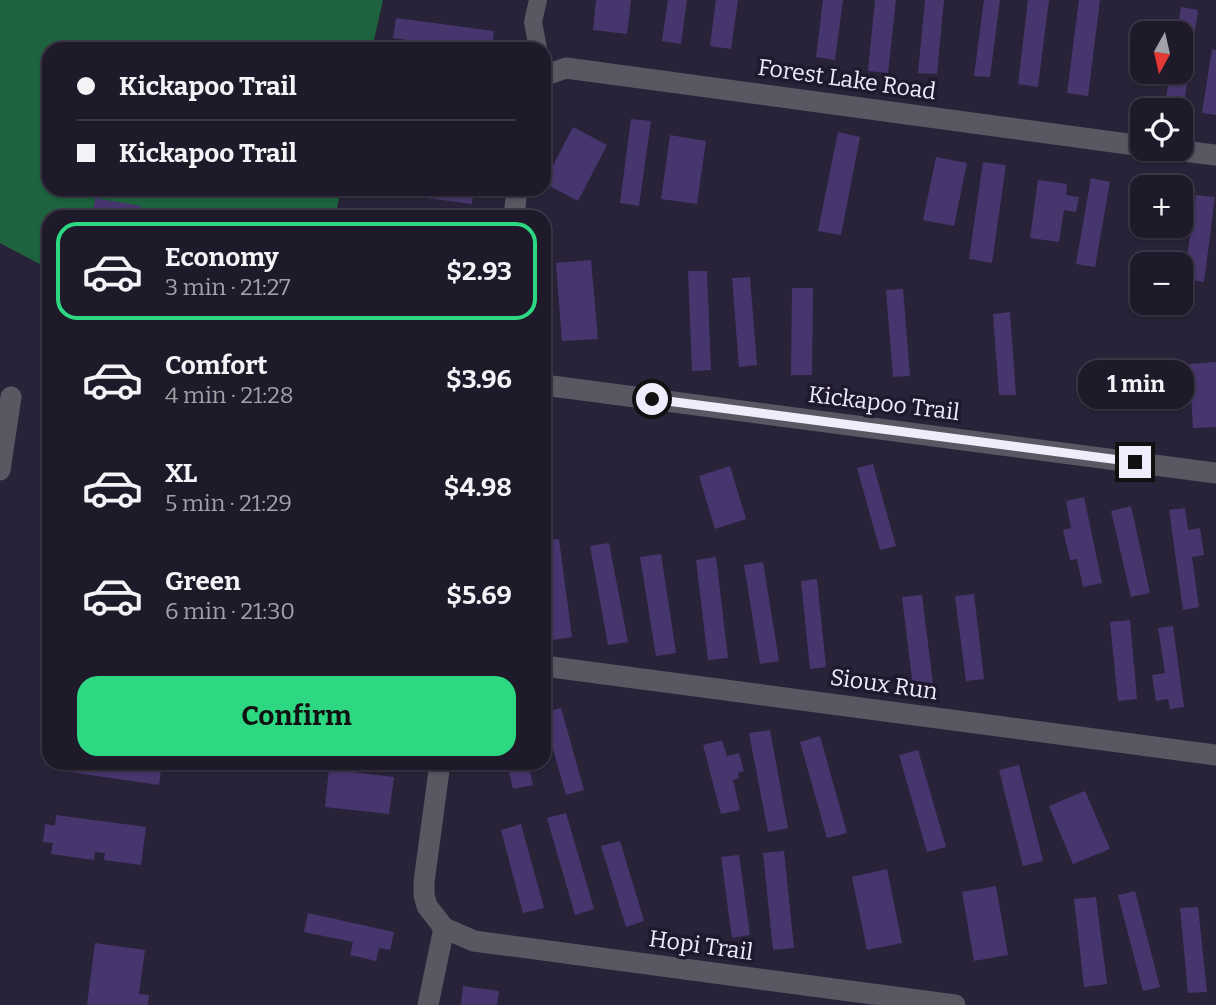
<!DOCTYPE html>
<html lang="en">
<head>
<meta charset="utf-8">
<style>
	body { margin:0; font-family:Bitter,serif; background:#2b2736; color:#f1f3f6; height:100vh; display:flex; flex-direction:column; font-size:26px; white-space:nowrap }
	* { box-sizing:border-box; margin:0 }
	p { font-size:23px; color:#a1a1a8 }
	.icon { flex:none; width:38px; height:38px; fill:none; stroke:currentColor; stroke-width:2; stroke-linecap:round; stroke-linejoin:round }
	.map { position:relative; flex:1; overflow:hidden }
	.sheet { position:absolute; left:42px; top:210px; width:509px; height:560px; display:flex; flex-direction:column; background:#1e1a2a; border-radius:21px; box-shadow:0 2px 5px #0004,0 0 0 2px #3c3847 }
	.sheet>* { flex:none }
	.hud { position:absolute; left:42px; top:42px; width:509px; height:154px; border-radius:21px; box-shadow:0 2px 5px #0004,0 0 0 2px #3c3847; display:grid; align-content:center; height:154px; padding:0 35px; background:#1e1a2a }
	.needle { width:46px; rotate:188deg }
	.fabs { position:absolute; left:1130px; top:21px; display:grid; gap:14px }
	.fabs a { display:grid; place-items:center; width:63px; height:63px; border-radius:14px; background:#1e1a2a; box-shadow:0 2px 5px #0004,0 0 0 2px #3c3847; font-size:35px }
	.end { position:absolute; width:32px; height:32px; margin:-16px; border:9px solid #efecfb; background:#111; box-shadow:0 0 0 4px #111 }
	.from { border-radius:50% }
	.bubble { position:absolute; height:49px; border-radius:21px; background:#1e1a2a; box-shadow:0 2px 5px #0004,0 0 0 2px #3c3847; font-size:23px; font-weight:700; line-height:49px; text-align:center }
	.hud b { display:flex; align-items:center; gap:24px; height:66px; font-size:26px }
	.hud b+b { border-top:2px solid #3c3847 }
	.hud i { width:18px; height:18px; background:#f1f3f6 }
	ul { padding:12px 0 0; list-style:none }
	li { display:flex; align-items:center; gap:21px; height:98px; margin:0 14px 10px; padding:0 21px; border:4px solid transparent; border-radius:21px }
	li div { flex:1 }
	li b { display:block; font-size:26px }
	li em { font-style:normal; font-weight:700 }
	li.on { border-color:#2ed883 }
	li>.icon { width:63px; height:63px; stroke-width:1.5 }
	.cta { display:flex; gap:14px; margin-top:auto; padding:14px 35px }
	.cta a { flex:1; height:80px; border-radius:21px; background:#2ed883; color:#111; font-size:28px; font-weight:700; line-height:80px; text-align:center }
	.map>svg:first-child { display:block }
</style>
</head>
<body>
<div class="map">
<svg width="1216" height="1005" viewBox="0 0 1216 1005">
	<rect width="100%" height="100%" fill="#282338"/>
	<path fill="#1d633d" d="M 0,0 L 383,0 L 372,49 L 49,49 L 49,189 L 341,189 L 335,217 L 49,217 L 49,269 L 0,243 Z"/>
	<g fill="#47366e">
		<path d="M 596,0 L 631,0 L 627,34 L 593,30 Z"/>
		<path d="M 668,0 L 687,0 L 681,44 L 662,41 Z"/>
		<path d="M 716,0 L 738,0 L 731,49 L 710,46 Z"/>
		<path d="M 823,0 L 843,0 L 835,60 L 816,57 Z"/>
		<path d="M 875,0 L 896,0 L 888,73 L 868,71 Z"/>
		<path d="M 925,0 L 944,0 L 937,74 L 918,73 Z"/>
		<path d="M 984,0 L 1000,0 L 990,77 L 974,76 Z"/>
		<path d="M 1028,0 L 1049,0 L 1038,87 L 1018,84 Z"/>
		<path d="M 1079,0 L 1100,0 L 1088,96 L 1067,93 Z"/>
		<path d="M 1181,7 L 1198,10 L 1183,110 L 1165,108 L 1168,84 L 1153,81 L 1155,72 L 1181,72 L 1181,33 L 1177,33 Z"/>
		<path d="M 396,18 L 494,31 L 492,49 L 473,49 L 393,38 Z"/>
		<path d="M 1212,49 L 1216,50 L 1216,115 L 1202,113 Z"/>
		<path d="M 631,119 L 651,121 L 639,206 L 620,203 Z"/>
		<path d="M 573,127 L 607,145 L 578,201 L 544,183 Z"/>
		<path d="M 838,132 L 860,137 L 841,235 L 818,231 Z"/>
		<path d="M 670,135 L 706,141 L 697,204 L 661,199 Z"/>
		<path d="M 936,157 L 967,163 L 954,226 L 923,220 Z"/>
		<path d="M 983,162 L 1006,165 L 992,263 L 969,259 Z"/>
		<path d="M 1091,178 L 1110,182 L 1095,267 L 1076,264 Z"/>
		<path d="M 1038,180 L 1067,184 L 1066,195 L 1079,197 L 1076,212 L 1064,210 L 1059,242 L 1030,238 Z"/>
		<path d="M 389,189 L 474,189 L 472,204 L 388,193 Z"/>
		<path d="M 1196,195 L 1215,197 L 1204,282 L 1184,279 Z"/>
		<path d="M 95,198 L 141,206 L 141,208 L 155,210 L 154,217 L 92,217 Z"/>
		<path d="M 591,260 L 598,339 L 562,341 L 556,263 Z"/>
		<path d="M 688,271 L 707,271 L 711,370 L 692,371 Z"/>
		<path d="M 750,277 L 757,365 L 739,367 L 732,278 Z"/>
		<path d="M 792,288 L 813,288 L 812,375 L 791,375 Z"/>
		<path d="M 903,289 L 910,376 L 893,377 L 886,290 Z"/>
		<path d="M 1010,312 L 1016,395 L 999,395 L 993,314 Z"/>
		<path d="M 1216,362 L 1216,427 L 1193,428 L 1189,364 Z"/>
		<path d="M 873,464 L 896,546 L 880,550 L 857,468 Z"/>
		<path d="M 730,466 L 746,519 L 715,529 L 699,476 Z"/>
		<path d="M 1084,497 L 1102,583 L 1083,587 L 1077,559 L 1070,560 L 1063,530 L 1071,528 L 1066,501 Z"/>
		<path d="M 1131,506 L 1150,593 L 1131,597 L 1111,511 Z"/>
		<path d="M 1185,508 L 1188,530 L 1200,528 L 1204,555 L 1192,557 L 1199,607 L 1183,610 L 1169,510 Z"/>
		<path d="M 559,539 L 572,637 L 553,640 L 544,574 L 544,541 Z"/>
		<path d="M 609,543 L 628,642 L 608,645 L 590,546 Z"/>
		<path d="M 661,554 L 676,653 L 656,656 L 640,557 Z"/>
		<path d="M 716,557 L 728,658 L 708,660 L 696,560 Z"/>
		<path d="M 763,562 L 779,661 L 760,664 L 744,565 Z"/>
		<path d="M 817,579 L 826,667 L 810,669 L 801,581 Z"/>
		<path d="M 974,594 L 984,679 L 966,681 L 955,596 Z"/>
		<path d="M 922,595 L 933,684 L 913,687 L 902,597 Z"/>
		<path d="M 1130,620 L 1137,699 L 1118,701 L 1110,622 Z"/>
		<path d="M 1173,626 L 1184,707 L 1170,709 L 1168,699 L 1156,701 L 1152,675 L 1165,673 L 1158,628 Z"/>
		<path d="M 561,708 L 584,790 L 566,795 L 544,717 L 544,712 Z"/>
		<path d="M 770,730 L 788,828 L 768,832 L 749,733 Z"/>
		<path d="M 820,736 L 847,833 L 827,838 L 800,742 Z"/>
		<path d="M 722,740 L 727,756 L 739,753 L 744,771 L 738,773 L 739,778 L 733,780 L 740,810 L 721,814 L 703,745 Z"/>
		<path d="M 918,750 L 946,847 L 927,852 L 899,755 Z"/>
		<path d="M 63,763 L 162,763 L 159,785 L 62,771 Z"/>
		<path d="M 507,763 L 528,763 L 533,785 L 513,789 Z"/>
		<path d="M 1019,765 L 1043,861 L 1023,866 L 999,770 Z"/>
		<path d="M 329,769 L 394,777 L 389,814 L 325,807 Z"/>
		<path d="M 1085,791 L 1110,849 L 1073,864 L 1049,806 Z"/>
		<path d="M 566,813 L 594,909 L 575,915 L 547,818 Z"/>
		<path d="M 56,815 L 146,827 L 141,865 L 104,860 L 105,853 L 95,852 L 94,860 L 51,854 L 53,843 L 43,842 L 45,824 L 55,826 Z"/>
		<path d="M 521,824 L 544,908 L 523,913 L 501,830 Z"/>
		<path d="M 620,841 L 644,921 L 626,927 L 601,846 Z"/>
		<path d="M 784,851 L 794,948 L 773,950 L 763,853 Z"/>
		<path d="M 739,855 L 750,935 L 732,938 L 721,857 Z"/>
		<path d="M 887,869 L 902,943 L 867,950 L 852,877 Z"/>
		<path d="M 996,886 L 1008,955 L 974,961 L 962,892 Z"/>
		<path d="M 1135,891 L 1160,987 L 1143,991 L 1118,895 Z"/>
		<path d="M 1096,897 L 1107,984 L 1084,987 L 1074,899 Z"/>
		<path d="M 1198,907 L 1207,992 L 1188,993 L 1180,908 Z"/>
		<path d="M 308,913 L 394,932 L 390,950 L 379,948 L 376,961 L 350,955 L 353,942 L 304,932 Z"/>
		<path d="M 95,943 L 145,950 L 139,994 L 149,995 L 148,1005 L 87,1005 Z"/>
		<path d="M 463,986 L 499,991 L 497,1005 L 461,1005 Z"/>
	</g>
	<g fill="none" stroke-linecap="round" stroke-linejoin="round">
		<path stroke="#595762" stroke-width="18" d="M 538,49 L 533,22 L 538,0"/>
		<g stroke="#595762" stroke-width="21">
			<path d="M 544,76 L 566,68 L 1143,146"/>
			<path d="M 1166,149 L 1216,155"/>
			<path d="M 514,217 L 517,189"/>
			<path d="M 544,385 L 1216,473"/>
			<path d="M 0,470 L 11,397"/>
			<path d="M 544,666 L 1216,755"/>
			<path d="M 440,763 L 424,882 L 424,895 L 427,906 L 444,928 L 474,941 L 955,1005"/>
			<path d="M 428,1005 L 444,928"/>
		</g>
	</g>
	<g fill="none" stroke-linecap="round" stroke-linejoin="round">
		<path stroke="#efecfb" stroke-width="9" d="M 652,399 L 1135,462"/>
	</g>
	<g text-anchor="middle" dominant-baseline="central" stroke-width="7" stroke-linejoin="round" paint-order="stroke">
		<g font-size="23" fill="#efecfb" stroke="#1f192e">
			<text transform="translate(847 79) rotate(8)">Forest Lake Road</text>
			<text transform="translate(884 403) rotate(7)">Kickapoo Trail</text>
			<text transform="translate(884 684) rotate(8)">Sioux Run</text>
			<text transform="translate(701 945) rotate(8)">Hopi Trail</text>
		</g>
	</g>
</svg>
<div class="fabs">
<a><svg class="needle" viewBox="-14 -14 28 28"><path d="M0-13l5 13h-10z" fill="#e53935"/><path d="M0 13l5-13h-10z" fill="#a1a1a8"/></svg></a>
<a><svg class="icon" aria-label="locate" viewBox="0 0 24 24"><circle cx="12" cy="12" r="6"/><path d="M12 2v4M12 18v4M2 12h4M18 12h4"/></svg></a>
<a>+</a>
<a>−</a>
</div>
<i class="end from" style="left:652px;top:399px"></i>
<i class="end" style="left:1135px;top:462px"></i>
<div class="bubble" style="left:1078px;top:360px;width:116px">1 min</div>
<div class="hud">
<b><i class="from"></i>Kickapoo Trail</b>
<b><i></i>Kickapoo Trail</b>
</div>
<section class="sheet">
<ul>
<li class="on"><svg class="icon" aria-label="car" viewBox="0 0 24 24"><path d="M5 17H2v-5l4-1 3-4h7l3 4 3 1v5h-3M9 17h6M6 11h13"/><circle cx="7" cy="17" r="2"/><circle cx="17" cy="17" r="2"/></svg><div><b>Economy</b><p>3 min · 21:27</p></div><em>$2.93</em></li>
<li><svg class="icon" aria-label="car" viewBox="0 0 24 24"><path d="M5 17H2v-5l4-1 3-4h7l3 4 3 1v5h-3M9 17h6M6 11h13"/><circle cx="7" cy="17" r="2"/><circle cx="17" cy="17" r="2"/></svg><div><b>Comfort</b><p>4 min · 21:28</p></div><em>$3.96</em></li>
<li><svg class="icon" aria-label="car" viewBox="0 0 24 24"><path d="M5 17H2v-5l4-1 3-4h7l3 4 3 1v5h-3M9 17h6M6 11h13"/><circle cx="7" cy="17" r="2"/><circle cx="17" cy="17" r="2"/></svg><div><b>XL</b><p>5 min · 21:29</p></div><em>$4.98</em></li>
<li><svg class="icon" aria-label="car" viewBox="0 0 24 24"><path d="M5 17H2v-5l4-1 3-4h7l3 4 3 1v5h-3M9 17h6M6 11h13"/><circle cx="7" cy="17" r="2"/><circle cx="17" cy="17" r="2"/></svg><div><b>Green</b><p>6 min · 21:30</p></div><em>$5.69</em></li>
</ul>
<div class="cta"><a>Confirm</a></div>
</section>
</div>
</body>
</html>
